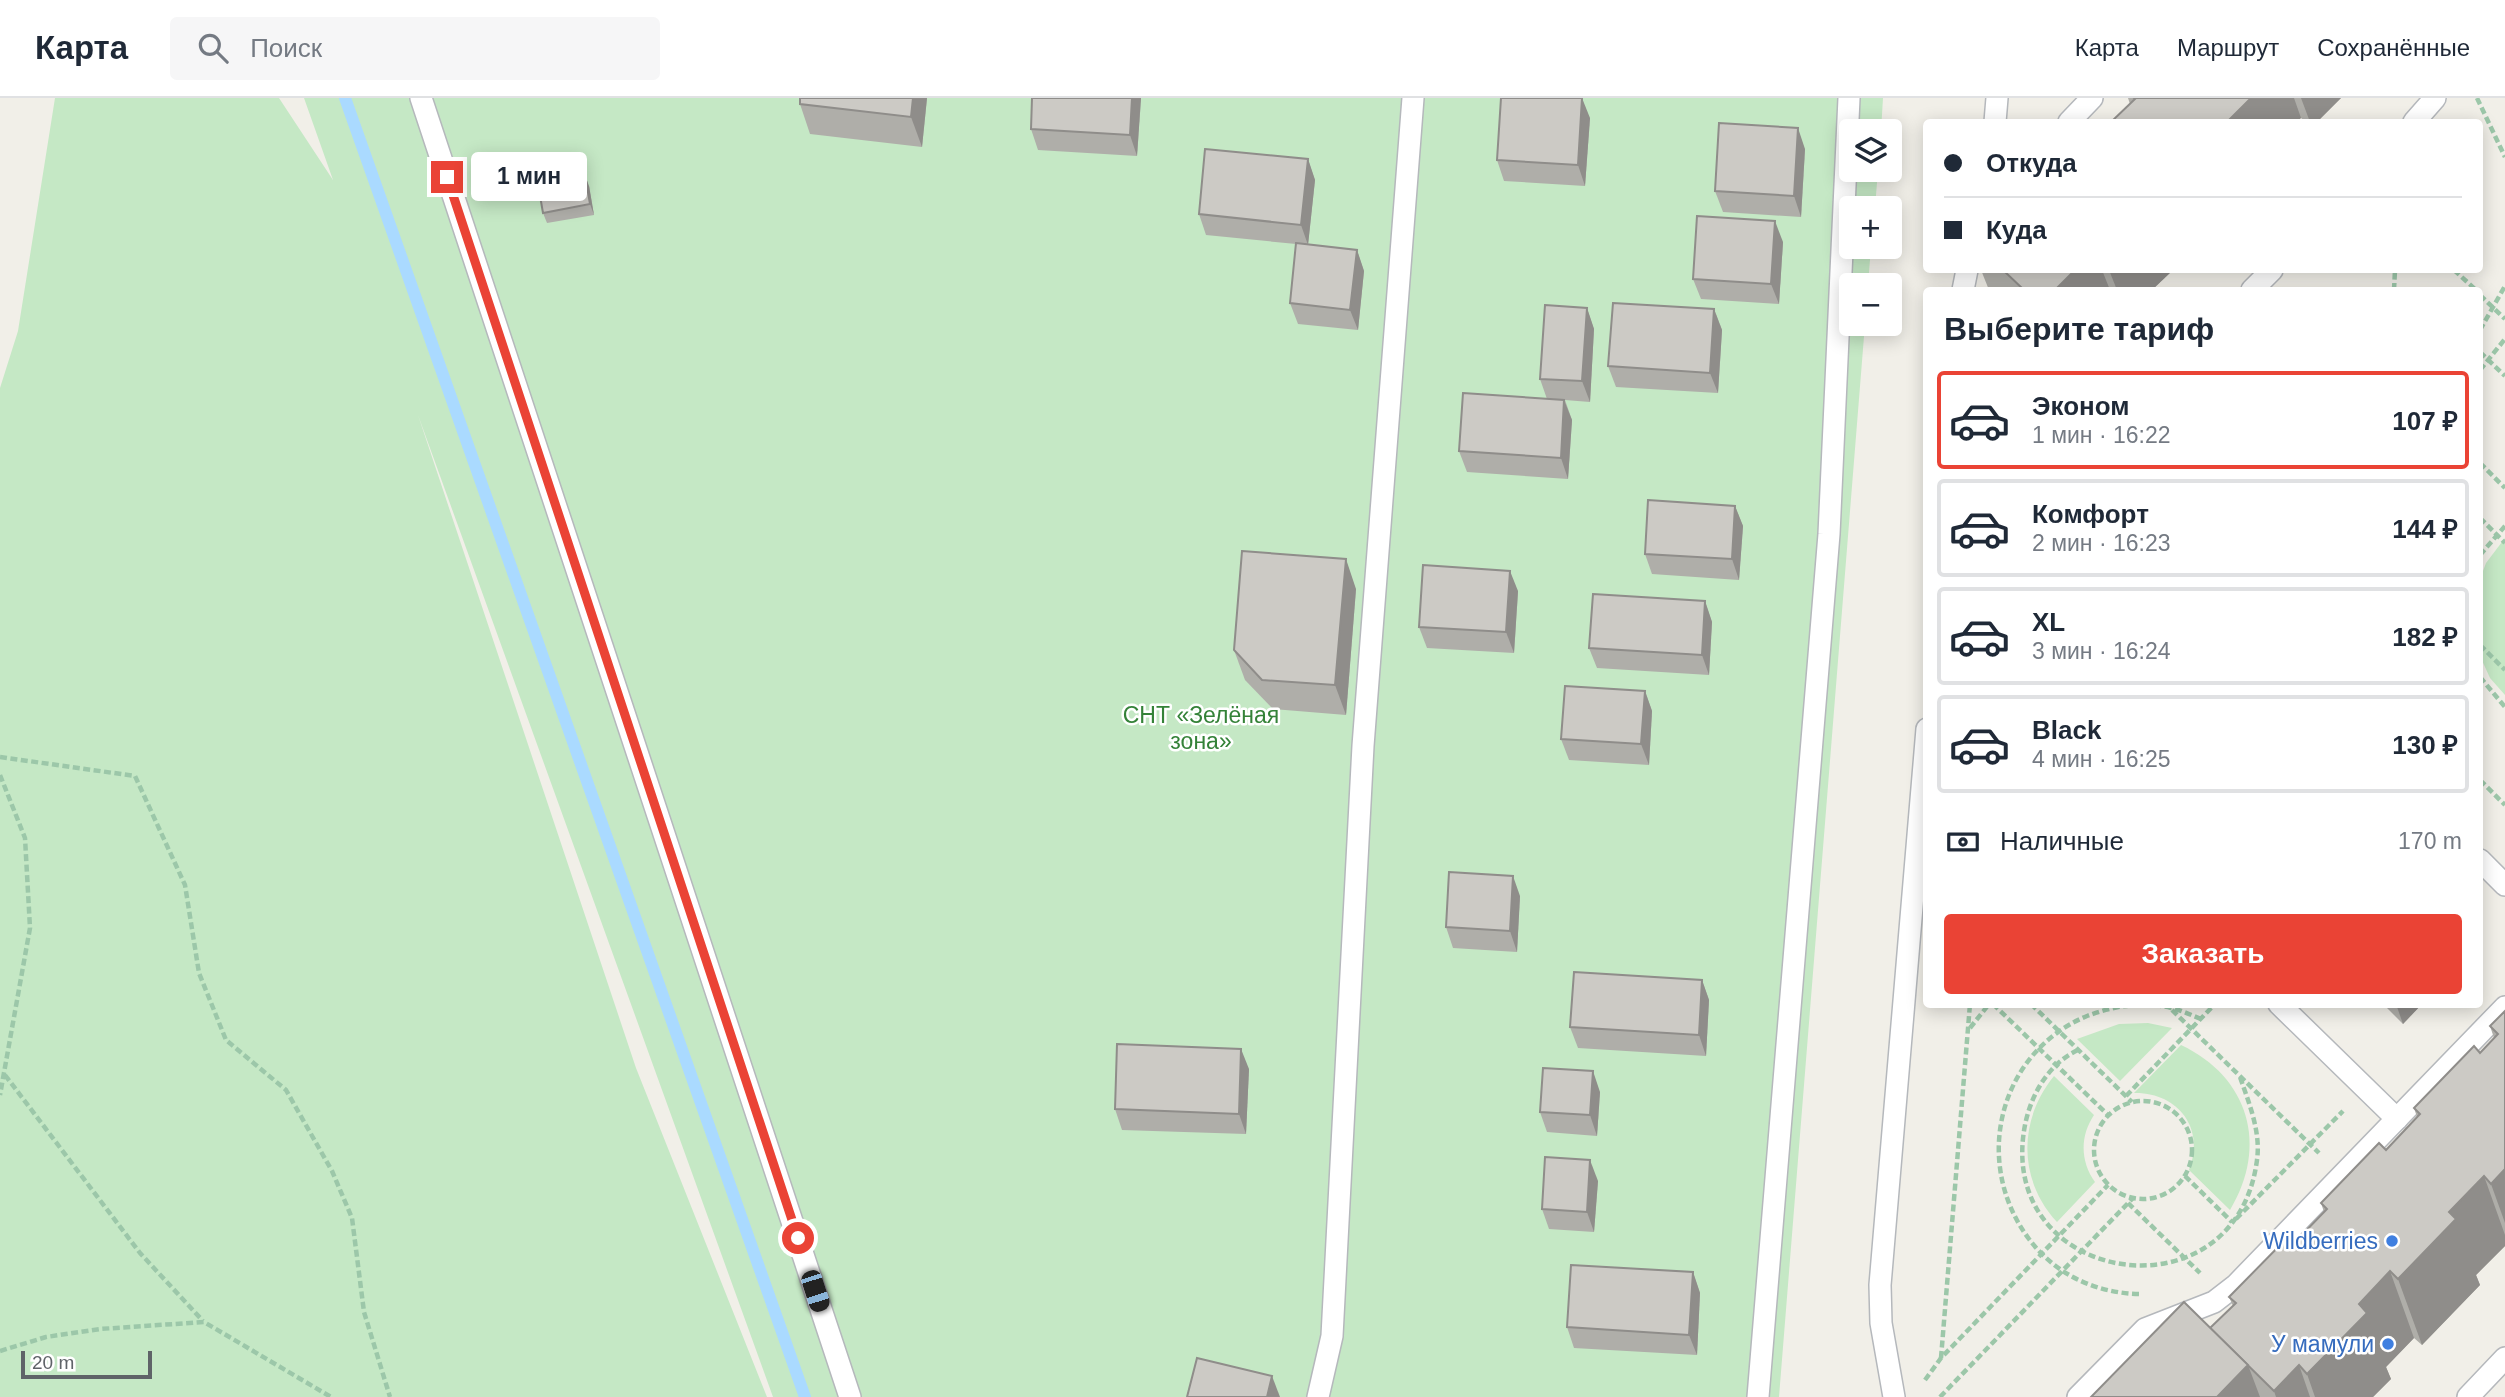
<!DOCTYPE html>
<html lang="ru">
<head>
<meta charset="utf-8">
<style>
	body { margin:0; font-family:Helvetica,sans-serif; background:#f6f6f7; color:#1f2937; height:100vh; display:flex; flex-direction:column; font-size:26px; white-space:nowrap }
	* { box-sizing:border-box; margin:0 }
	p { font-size:23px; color:#747a83 }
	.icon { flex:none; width:38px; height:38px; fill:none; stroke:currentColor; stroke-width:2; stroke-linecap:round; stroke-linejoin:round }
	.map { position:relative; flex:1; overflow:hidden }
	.details { position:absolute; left:1923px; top:189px; width:560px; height:721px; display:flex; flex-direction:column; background:#fff; border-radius:7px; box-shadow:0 4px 18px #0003 }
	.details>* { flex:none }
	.banner { position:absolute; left:1923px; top:21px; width:560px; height:154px; border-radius:7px; box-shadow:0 4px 18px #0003; display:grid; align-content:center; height:154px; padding:0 21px; background:#fff }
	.buttons { position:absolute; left:1839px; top:21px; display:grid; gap:14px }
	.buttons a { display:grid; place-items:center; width:63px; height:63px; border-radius:7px; background:#fff; box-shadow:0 4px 18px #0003; font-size:35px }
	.scale { position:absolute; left:21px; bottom:18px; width:131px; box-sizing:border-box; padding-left:7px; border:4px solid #5f6368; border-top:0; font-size:19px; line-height:24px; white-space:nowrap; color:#5f6368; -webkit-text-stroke:5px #fff; paint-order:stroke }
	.end { position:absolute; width:32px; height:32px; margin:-16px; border:9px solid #ea4335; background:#fff; box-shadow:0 0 0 4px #fff }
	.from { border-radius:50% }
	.bubble { position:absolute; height:49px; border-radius:7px; background:#fff; box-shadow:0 4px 18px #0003; font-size:23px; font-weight:700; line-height:49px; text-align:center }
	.car { position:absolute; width:21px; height:42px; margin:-21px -10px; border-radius:9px; box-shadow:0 0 5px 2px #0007; background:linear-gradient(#222 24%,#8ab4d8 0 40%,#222 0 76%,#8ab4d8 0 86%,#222 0) }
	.banner b { display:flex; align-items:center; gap:24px; height:66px; font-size:26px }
	.banner b+b { border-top:2px solid #e0e1e3 }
	.banner i { width:18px; height:18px; background:#1f2937 }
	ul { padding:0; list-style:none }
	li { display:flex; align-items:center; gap:21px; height:98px; margin:0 14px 10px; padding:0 7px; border:4px solid #e0e1e3; border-radius:7px }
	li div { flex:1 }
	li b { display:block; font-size:26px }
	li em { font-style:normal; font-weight:700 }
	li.selected { border-color:#ea4335 }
	li>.icon { width:63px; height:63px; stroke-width:1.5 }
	h2 { padding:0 21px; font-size:32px; line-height:84px }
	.pay { display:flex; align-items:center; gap:18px; height:77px; padding:0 21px; font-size:26px }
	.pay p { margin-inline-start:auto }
	.action { display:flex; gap:14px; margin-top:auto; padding:14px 21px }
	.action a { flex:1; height:80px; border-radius:7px; background:#ea4335; color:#fff; font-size:28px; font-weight:700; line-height:80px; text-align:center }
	header { display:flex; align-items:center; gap:42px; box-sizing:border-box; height:98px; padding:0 35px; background:#fff; border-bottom:2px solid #e0e1e3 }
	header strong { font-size:33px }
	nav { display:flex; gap:38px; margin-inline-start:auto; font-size:24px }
	.search { width:490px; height:63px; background:#f6f6f7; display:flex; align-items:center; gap:18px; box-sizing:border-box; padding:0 24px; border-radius:7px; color:#747a83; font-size:26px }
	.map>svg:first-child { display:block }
</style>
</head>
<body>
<header>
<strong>Карта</strong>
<div class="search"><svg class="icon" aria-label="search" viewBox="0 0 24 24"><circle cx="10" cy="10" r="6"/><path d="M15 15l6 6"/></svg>Поиск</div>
<nav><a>Карта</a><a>Маршрут</a><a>Сохранённые</a></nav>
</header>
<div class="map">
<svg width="2505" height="1299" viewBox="0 0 2505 1299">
	<rect width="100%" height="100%" fill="#f1efe8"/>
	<g fill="#c5e8c5">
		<path d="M 55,0 L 279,0 L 333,82 L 304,0 L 1883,0 L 1881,33 L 1852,33 L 1852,72 L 1878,72 L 1875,110 L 1852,110 L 1852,149 L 1871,149 L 1868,187 L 1852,187 L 1852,226 L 1865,226 L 1779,1299 L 773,1299 L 418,317 L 636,970 L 767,1299 L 0,1299 L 0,290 L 18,233 Z"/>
		<path d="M 2505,440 L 2505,597 L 2490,580 L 2480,558 L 2480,481 L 2486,465 Z"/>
		<path d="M 2148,925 L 2172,930 L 2120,983 L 2077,941 L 2119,926 Z"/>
		<path d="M 2181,947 C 2249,979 2269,1048 2230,1112 L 2189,1072 C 2206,1031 2178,994 2134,995 Z"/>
		<path d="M 2054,978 L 2094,1017 C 2080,1038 2080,1063 2095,1084 L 2057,1124 C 2018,1082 2018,1022 2054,978 Z"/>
	</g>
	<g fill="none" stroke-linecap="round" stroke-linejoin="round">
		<path stroke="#aadaff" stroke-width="12" d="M 345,0 L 805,1299"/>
		<g stroke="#b5b8bc" stroke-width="24">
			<g id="lane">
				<path d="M 421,0 L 850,1299"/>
				<path d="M 1995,24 L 1997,0"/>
				<path d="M 2069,24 L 2092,0"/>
				<path d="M 2414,24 L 2435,0"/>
				<path d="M 1963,192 L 1967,172"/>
				<path d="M 2252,192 L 2272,172"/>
				<path d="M 2480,762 L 2505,787"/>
				<path d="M 2279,906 L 2397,1021"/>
				<path d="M 1318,1299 L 1332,1238 L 1363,648 L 1413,0"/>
				<path d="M 1758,1299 L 1829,436 L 1849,0"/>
				<path d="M 1894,1299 L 1881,1225 L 1880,1187 L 1927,631"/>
				<path d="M 2078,1299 L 2145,1231 L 2214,1204 L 2236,1187 L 2505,909"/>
				<path d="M 2468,1299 L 2505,1260"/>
			</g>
		</g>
		<g stroke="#9cc7a9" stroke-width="4.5" stroke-dasharray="7 3.5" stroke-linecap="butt">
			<path d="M 2477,0 L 2505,59"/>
			<path d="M 2454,172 L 2476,192"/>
			<path d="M 2394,192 L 2395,172"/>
			<path d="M 2480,197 L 2505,221"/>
			<path d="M 2480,232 L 2505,188"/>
			<path d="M 2480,254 L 2505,278"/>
			<path d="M 2480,272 L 2505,241"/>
			<path d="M 2480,365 L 2505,390"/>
			<path d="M 2480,420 L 2505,445"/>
			<path d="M 2480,457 L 2505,428"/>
			<path d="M 2480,547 L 2505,572"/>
			<path d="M 2480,579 L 2505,609"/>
			<path d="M 0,659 L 135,678 L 185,787 L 199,875 L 226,942 L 286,992 L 332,1073 L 352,1120 L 364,1214 L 390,1299"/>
			<path d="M 0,677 L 25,740 L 30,830 L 0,997"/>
			<path d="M 2480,682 L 2505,707"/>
			<path d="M 1993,906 L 2108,1017"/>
			<path d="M 2031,906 L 2132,1004"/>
			<path d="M 2172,912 L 2319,1055"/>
			<path d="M 1970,930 L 1989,906"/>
			<path d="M 2078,952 C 2048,966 2031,997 2025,1027 C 1994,1188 2236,1225 2257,1062 C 2261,1034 2249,1005 2240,979"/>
			<path d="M 5,977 L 140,1155 L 203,1223"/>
			<path d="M 2126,998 L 2215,906"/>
			<circle cx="2143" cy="1052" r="49"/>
			<path d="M 2185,1078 L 2232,1124"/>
			<path d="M 2128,1105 L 2200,1175"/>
			<path d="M 2236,1121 L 2343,1013"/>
			<path d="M 2139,1196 C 2095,1195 2055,1176 2029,1141 C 1972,1065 1998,955 2087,918 C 2113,908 2143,903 2171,910 C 2181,912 2191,917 2201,921"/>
			<path d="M 0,1253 L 46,1239 L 100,1231 L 204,1224 L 331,1299"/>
			<path d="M 1941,1260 L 1970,906"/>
			<path d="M 1925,1282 L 1941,1260 L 2108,1087"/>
			<path d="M 1940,1299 L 2133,1100"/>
		</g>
		<use href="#lane" stroke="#fff" stroke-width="21"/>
	</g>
	<g fill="#afaea9">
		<path d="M 927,0 L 922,49 L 810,36 L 800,6 Z"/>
		<path d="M 1032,0 L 1141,0 L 1137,58 L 1038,52 L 1031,31 Z"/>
		<path d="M 2128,0 L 2341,0 L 2317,24 L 2306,24 L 2301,20 L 2130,6 Z"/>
		<path d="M 1590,20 L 1585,88 L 1504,83 L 1497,62 Z"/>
		<path d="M 1805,51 L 1801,119 L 1723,114 L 1715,93 Z"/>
		<path d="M 1308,61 L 1315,82 L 1308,147 L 1357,152 L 1364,173 L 1358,232 L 1298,226 L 1290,205 L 1296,146 L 1206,137 L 1199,116 Z"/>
		<path d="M 589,88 L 594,117 L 547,125 L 543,115 Z"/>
		<path d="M 1783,144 L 1779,206 L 1701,201 L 1693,181 Z"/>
		<path d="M 1981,172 L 2173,172 L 2152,192 L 1989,192 Z"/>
		<path d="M 1587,210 L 1594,231 L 1590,304 L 1565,302 L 1572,322 L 1568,381 L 1467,374 L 1459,353 L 1547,301 L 1540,281 Z"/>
		<path d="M 1714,211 L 1722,232 L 1718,295 L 1616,289 L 1608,268 Z"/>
		<path d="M 1735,408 L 1743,428 L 1739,482 L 1652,476 L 1645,456 Z"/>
		<path d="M 1356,491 L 1346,617 L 1273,611 L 1245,582 L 1234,552 Z"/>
		<path d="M 1518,493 L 1514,555 L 1427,550 L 1419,529 Z"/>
		<path d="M 1705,503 L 1712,524 L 1709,577 L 1597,570 L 1589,550 Z"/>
		<path d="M 1645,593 L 1652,613 L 1649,667 L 1569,662 L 1561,641 Z"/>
		<path d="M 1520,798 L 1517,854 L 1453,850 L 1446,829 Z"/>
		<path d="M 1702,882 L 1709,902 L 1706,958 L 1578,950 L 1570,929 Z"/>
		<path d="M 2383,906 L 2422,906 L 2403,926 Z"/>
		<path d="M 2505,913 L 2505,1148 L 2476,1177 L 2480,1187 L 2422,1247 L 2414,1240 L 2386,1269 L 2391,1281 L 2373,1299 L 2091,1299 L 2210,1230 L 2233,1208 L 2229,1199 L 2295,1144 L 2324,1114 L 2321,1105 L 2386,1052 L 2417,1019 L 2414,1010 L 2480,955 L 2494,940 L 2490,928 Z"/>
		<path d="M 1249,971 L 1246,1036 L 1122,1032 L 1115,1011 Z"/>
		<path d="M 1600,994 L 1597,1038 L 1547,1034 L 1540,1014 Z"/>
		<path d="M 1598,1083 L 1594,1134 L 1549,1131 L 1542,1111 Z"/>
		<path d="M 1693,1174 L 1700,1195 L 1697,1257 L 1574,1250 L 1567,1229 Z"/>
	</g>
	<g fill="#8f8d8a">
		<path d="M 913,0 L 927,0 L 922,49 L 911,19 Z"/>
		<path d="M 1132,0 L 1141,0 L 1137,58 L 1130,37 Z"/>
		<path d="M 1582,0 L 1590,20 L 1585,88 L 1578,67 Z"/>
		<path d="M 2247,0 L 2294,0 L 2301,20 L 2297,24 L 2227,24 Z"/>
		<path d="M 2301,0 L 2341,0 L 2317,24 L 2310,24 Z"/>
		<path d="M 1798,30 L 1805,51 L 1801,119 L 1794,98 Z"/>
		<path d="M 1308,61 L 1315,82 L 1308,147 L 1301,127 Z"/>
		<path d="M 585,77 L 589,88 L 594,117 L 590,106 Z"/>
		<path d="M 1775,123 L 1783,144 L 1779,206 L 1771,186 Z"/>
		<path d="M 1357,152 L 1364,173 L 1358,232 L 1350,212 Z"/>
		<path d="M 2075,172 L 2102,172 L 2110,192 L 2055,192 Z"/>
		<path d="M 2109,172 L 2173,172 L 2152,192 L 2117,192 Z"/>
		<path d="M 1587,210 L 1594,231 L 1590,304 L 1582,283 Z"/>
		<path d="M 1714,211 L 1722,232 L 1718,295 L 1710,275 Z"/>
		<path d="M 1564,302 L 1572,322 L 1568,381 L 1561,360 Z"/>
		<path d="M 1735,408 L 1743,428 L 1739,482 L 1732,461 Z"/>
		<path d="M 1346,461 L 1356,491 L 1346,617 L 1335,587 Z"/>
		<path d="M 1510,473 L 1518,493 L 1514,555 L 1506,534 Z"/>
		<path d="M 1705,503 L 1712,524 L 1709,577 L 1702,557 Z"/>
		<path d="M 1645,593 L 1652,613 L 1649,667 L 1641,646 Z"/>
		<path d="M 1513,778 L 1520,798 L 1517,854 L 1510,833 Z"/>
		<path d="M 1702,882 L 1709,902 L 1706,958 L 1699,937 Z"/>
		<path d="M 2396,906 L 2422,906 L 2403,926 Z"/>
		<path d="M 1241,951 L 1249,971 L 1246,1036 L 1239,1016 Z"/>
		<path d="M 1593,973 L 1600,994 L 1597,1038 L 1590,1017 Z"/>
		<path d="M 1590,1062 L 1598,1083 L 1594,1134 L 1587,1114 Z"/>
		<path d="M 2505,1071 L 2505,1125 L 2491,1086 Z"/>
		<path d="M 2484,1078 L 2505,1137 L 2505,1148 L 2476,1177 L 2480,1187 L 2422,1247 L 2398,1181 L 2449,1114 Z"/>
		<path d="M 2390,1173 L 2414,1240 L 2386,1269 L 2391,1281 L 2373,1299 L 2315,1299 L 2307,1276 L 2359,1206 Z"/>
		<path d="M 1693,1174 L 1700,1195 L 1697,1257 L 1689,1237 Z"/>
		<path d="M 2248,1267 L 2260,1299 L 2217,1299 Z"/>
		<path d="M 2299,1267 L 2310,1299 L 2276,1299 L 2274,1293 Z"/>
		<path d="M 1272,1278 L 1280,1299 L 1267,1299 Z"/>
	</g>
	<g fill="#cccac5" stroke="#8f8d8a" stroke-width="2">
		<path d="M 800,0 L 913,0 L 911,19 L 800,6 Z"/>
		<path d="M 1032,0 L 1132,0 L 1130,37 L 1031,31 Z"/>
		<path d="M 1501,0 L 1582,0 L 1578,67 L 1497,62 Z"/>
		<path d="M 2134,0 L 2251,0 L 2227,24 L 2111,24 L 2135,1 Z"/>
		<path d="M 1719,25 L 1798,30 L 1794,98 L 1715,93 Z"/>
		<path d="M 1205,51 L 1308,61 L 1301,127 L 1199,116 Z"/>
		<path d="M 585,77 L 590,106 L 543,115 L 538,86 Z"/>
		<path d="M 1697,118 L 1775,123 L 1771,186 L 1693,181 Z"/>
		<path d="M 1296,145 L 1357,152 L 1350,212 L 1290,205 Z"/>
		<path d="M 2003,172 L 2075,172 L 2055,192 L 2024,192 Z"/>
		<path d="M 1613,205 L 1714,211 L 1710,275 L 1608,268 Z"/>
		<path d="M 1545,207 L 1587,210 L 1582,283 L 1540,281 Z"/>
		<path d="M 1463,295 L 1564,302 L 1561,360 L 1459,353 Z"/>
		<path d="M 1648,402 L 1735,408 L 1732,461 L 1645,456 Z"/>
		<path d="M 1242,453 L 1346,461 L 1335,587 L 1262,582 L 1234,552 Z"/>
		<path d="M 1423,467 L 1510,473 L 1506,534 L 1419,529 Z"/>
		<path d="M 1593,496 L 1705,503 L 1702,557 L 1589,550 Z"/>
		<path d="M 1565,588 L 1645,593 L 1641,646 L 1561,641 Z"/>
		<path d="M 1449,774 L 1513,778 L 1510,833 L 1446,829 Z"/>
		<path d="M 1574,874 L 1702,882 L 1699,937 L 1570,929 Z"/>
		<path d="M 2505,913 L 2505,1071 L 2491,1086 L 2484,1078 L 2449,1114 L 2456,1121 L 2398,1181 L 2390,1173 L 2359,1206 L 2367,1215 L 2307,1276 L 2299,1267 L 2274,1293 L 2210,1230 L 2236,1205 L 2229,1199 L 2289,1138 L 2295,1144 L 2327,1111 L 2321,1105 L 2379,1045 L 2386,1052 L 2420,1016 L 2414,1010 L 2474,948 L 2480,955 L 2498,936 L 2490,928 Z"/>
		<path d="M 1117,946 L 1241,951 L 1239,1016 L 1115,1011 Z"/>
		<path d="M 1543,970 L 1593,973 L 1590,1017 L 1540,1014 Z"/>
		<path d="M 1545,1059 L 1590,1062 L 1587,1114 L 1542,1111 Z"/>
		<path d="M 1571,1167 L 1693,1174 L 1689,1237 L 1567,1229 Z"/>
		<path d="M 2184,1204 L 2248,1267 L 2217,1299 L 2091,1299 Z"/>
		<path d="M 1197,1260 L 1272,1278 L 1267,1299 L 1187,1299 Z"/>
	</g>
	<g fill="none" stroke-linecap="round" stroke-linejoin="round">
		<path stroke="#ea4335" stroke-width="9" d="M 447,79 L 798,1140"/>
	</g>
	<g fill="#3f7fe0" stroke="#fff" stroke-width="2.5">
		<circle cx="2392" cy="1143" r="7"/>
		<circle cx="2388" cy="1246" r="7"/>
	</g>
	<g text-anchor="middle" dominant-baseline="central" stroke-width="5" stroke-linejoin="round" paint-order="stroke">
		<g font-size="23" fill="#348238" stroke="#fff">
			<text x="1201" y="617">СНТ «Зелёная<tspan x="1201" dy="26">зона»</tspan></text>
		</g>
		<g font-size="23" fill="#366cbe" stroke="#fff" text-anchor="end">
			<text x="2378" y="1143">Wildberries</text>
			<text x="2374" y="1246">У мамули</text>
		</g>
	</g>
</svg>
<div class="buttons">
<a><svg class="icon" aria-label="layers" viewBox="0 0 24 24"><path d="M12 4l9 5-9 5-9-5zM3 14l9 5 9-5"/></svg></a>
<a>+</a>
<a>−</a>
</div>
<div class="scale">20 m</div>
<i class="end from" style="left:798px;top:1140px"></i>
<i class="end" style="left:447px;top:79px"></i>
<div class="bubble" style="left:471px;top:54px;width:116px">1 мин</div>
<i class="car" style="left:815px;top:1193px;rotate:162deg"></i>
<div class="banner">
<b><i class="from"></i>Откуда</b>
<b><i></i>Куда</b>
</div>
<section class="details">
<h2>Выберите тариф</h2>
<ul>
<li class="selected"><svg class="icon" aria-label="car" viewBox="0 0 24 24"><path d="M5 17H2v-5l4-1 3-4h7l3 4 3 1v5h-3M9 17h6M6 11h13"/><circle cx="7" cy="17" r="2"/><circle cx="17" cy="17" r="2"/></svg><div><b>Эконом</b><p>1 мин · 16:22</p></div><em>107 ₽</em></li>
<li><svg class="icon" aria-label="car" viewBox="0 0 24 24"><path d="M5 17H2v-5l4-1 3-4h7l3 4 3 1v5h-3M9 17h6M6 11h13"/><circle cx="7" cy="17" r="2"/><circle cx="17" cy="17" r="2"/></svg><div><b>Комфорт</b><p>2 мин · 16:23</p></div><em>144 ₽</em></li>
<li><svg class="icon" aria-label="car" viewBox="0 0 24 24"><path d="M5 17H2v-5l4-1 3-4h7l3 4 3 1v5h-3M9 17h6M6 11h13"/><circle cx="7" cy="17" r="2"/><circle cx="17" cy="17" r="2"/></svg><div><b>XL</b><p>3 мин · 16:24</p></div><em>182 ₽</em></li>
<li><svg class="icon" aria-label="car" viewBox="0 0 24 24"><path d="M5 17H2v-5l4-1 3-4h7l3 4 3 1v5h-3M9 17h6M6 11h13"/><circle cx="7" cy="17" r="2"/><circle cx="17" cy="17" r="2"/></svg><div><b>Black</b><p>4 мин · 16:25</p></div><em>130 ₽</em></li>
</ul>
<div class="pay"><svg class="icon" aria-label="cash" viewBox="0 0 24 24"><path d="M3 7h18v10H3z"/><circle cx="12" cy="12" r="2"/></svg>Наличные<p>170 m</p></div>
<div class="action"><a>Заказать</a></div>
</section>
</div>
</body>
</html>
